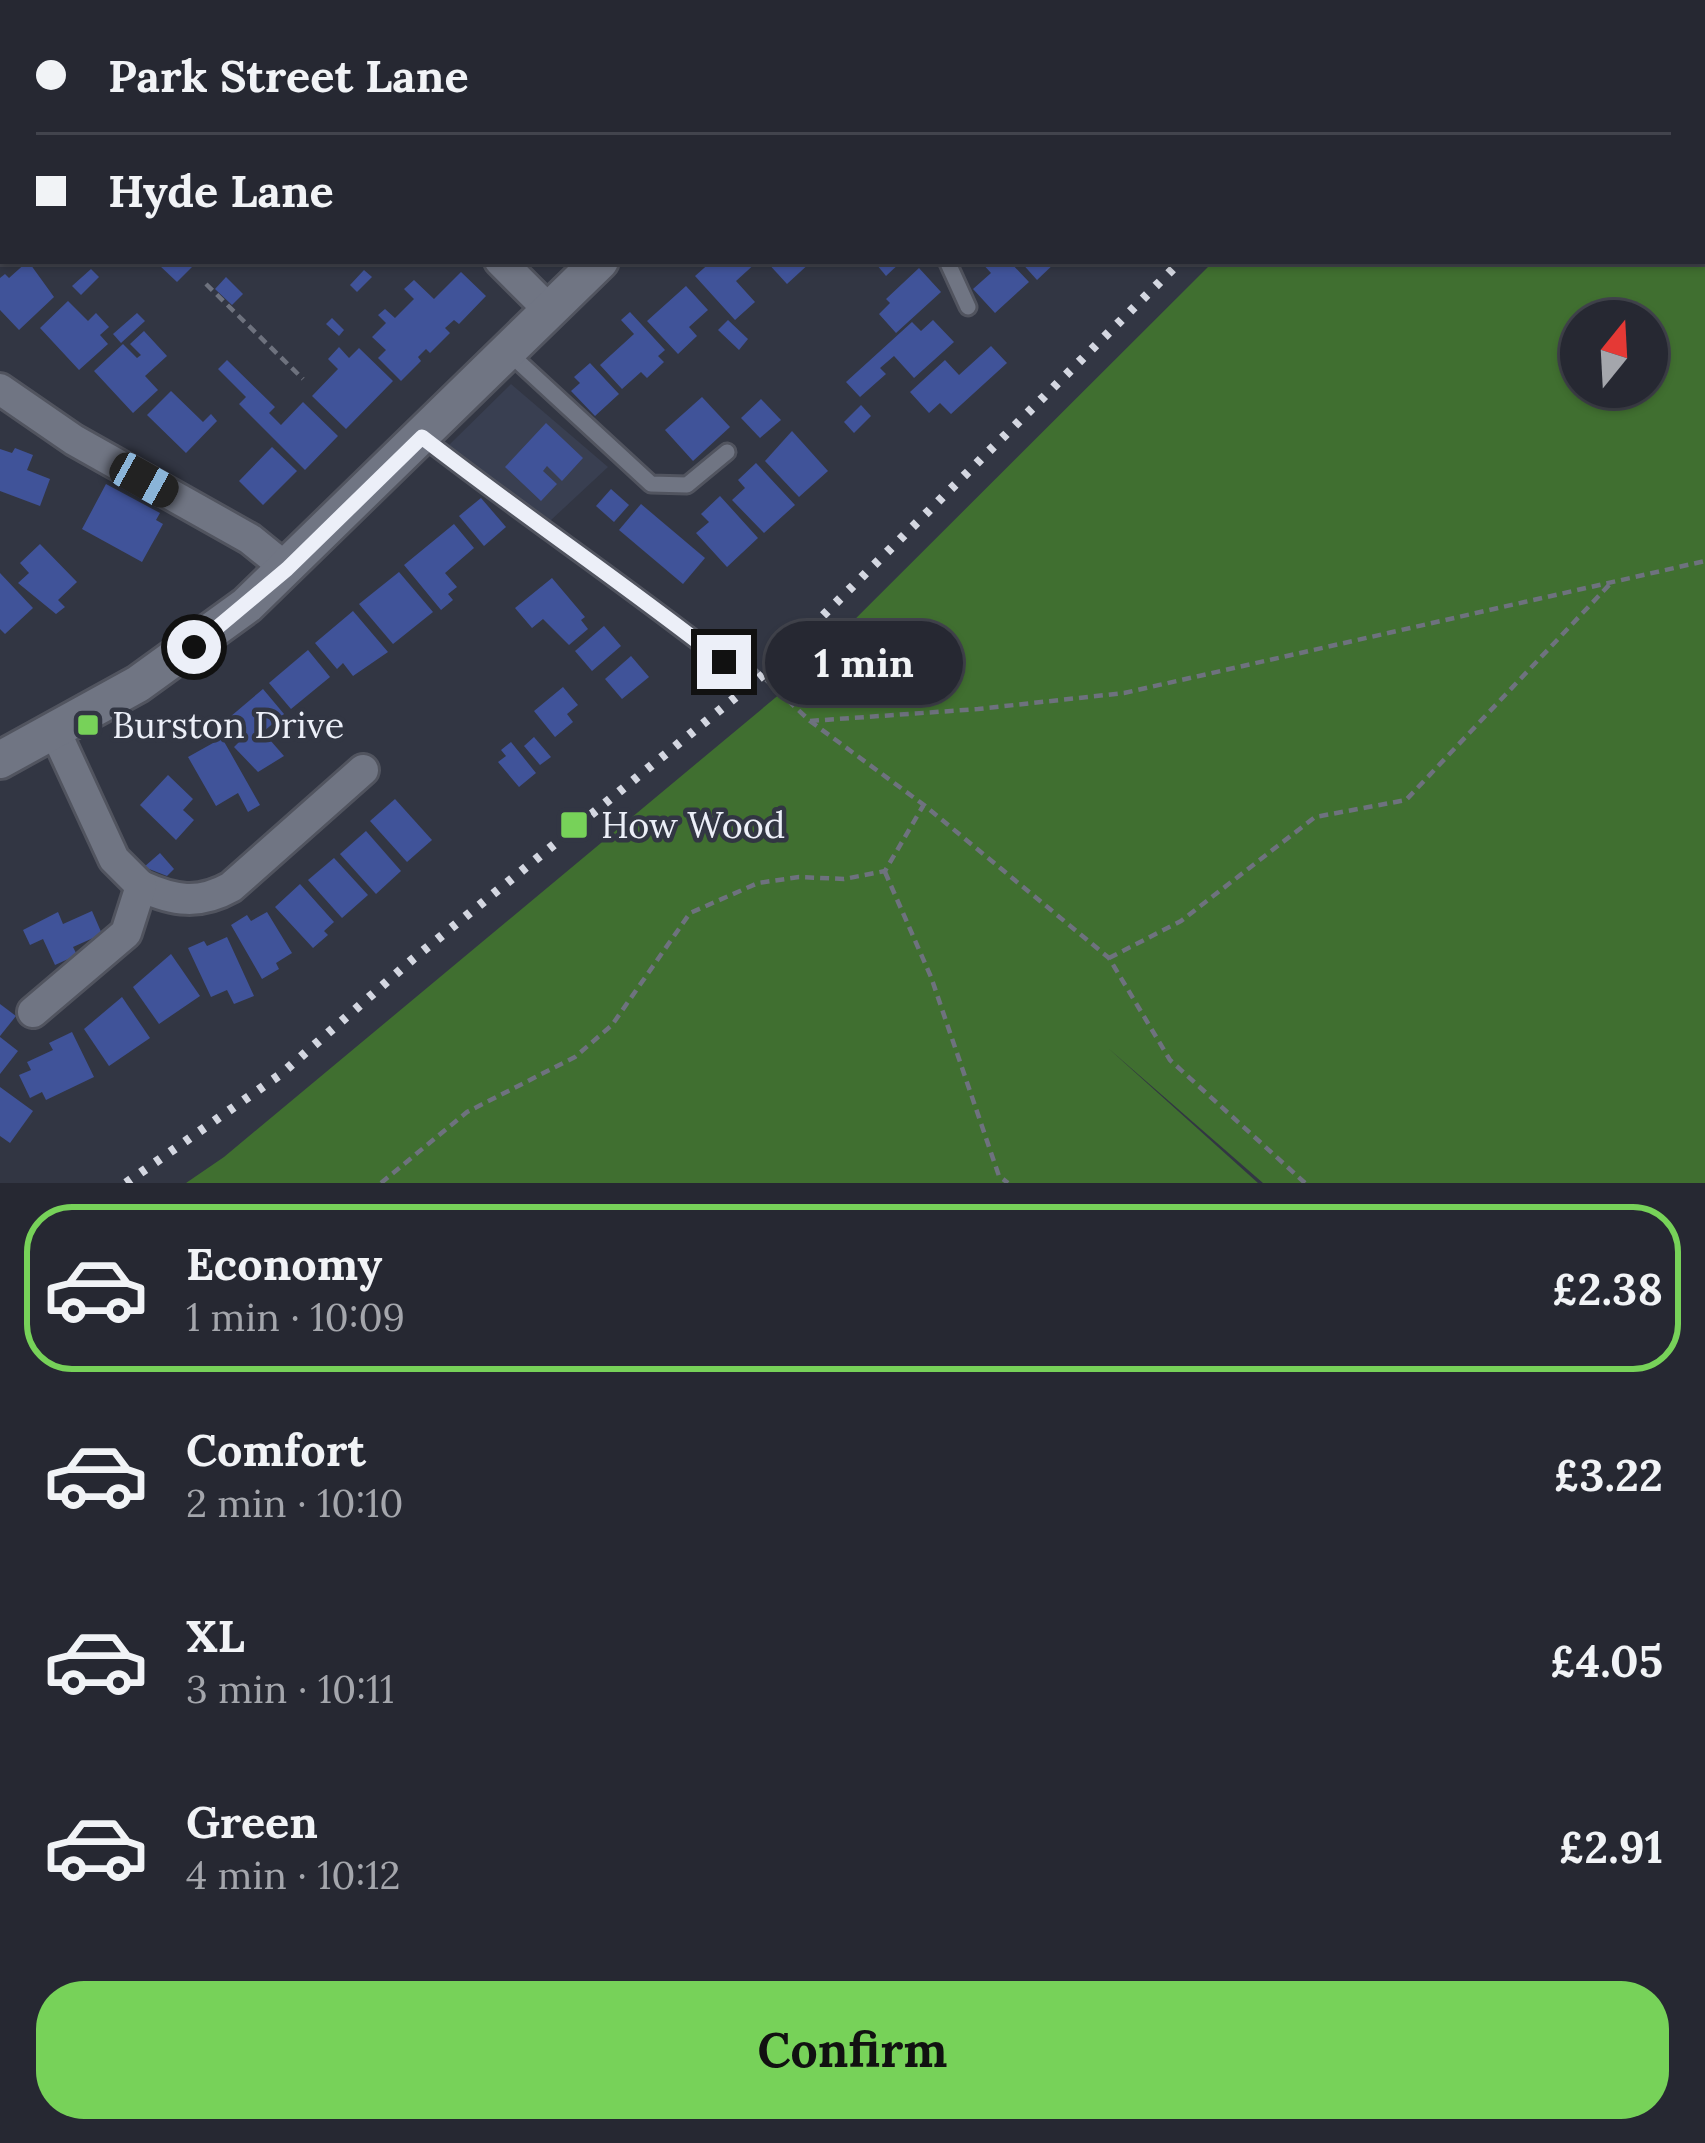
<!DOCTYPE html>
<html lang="en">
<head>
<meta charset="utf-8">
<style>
	body { margin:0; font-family:Lora,serif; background:#32343e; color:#f1f3f6; height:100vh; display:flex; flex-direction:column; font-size:45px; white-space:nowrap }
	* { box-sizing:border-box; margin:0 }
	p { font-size:39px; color:#a4a6ac }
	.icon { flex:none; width:66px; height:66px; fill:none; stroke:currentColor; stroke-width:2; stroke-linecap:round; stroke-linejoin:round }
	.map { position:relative; height:1183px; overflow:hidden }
	.side { display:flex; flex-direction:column; background:#262832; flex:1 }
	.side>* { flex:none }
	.guide { position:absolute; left:0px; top:0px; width:1707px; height:264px; box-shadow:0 3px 9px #0004,0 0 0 3px #42444d; display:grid; align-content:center; height:264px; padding:0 36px; background:#262832 }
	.needle { width:78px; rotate:18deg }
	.buttons { position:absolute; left:1560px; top:300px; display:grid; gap:24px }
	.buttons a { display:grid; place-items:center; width:108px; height:108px; border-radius:50%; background:#262832; box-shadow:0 3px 9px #0004,0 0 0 3px #42444d; font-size:60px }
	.end { position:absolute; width:54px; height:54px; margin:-27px; border:15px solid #eceff8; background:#111; box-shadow:0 0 0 6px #111 }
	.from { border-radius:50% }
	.bubble { position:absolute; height:84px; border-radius:42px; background:#262832; box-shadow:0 3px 9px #0004,0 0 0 3px #42444d; font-size:39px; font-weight:700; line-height:84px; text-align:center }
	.car { position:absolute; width:36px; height:72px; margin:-36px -18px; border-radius:15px; box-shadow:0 0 9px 3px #0007; background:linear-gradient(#222 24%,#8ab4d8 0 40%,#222 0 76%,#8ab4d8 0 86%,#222 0) }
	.guide b { display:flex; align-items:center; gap:42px; height:114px; font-size:45px }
	.guide b+b { border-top:3px solid #42444d }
	.guide i { width:30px; height:30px; background:#f1f3f6 }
	ul { padding:21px 0 0; list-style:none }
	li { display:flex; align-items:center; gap:36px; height:168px; margin:0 24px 18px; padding:0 12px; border:6px solid transparent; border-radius:48px }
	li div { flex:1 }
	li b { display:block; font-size:45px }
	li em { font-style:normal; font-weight:700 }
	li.selected { border-color:#77d259 }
	li>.icon { width:108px; height:108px; stroke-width:1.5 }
	.button { display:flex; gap:24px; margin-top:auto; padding:24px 36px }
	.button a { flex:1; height:138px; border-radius:48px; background:#77d259; color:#111; font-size:48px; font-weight:700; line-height:138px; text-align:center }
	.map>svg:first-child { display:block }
</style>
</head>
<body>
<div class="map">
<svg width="1705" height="1183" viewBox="0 0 1705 1183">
	<rect width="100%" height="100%" fill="#323643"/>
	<path fill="#393f51" d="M 511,384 L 608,467 L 550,521 L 448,446 Z"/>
	<g fill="#406f30" fill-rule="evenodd">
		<path d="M 1436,0 L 1705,0 L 1705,119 L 1704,3 L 1433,3 Z"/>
		<path d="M 1705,187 L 1705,1183 L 1263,1183 L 1108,1048 L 1258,1183 L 186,1183 L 224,1157 L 781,693 L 1214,261 L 1704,261 ZM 1581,321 L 1647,321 L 1647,387 L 1581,387 Z"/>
	</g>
	<g fill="#405399">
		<path d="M 28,261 L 54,297 L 19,330 L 0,310 L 0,278 L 5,274 L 9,278 Z"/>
		<path d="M 164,261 L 198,261 L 177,282 L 159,265 Z"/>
		<path d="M 712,261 L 758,261 L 736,281 L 755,302 L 735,320 L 695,276 Z"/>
		<path d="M 766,261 L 812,261 L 787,284 Z"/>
		<path d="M 882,261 L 902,261 L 886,276 L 877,265 Z"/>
		<path d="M 980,261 L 1009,261 L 1029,282 L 995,313 L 973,289 L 991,273 Z"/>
		<path d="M 1020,261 L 1057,261 L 1037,280 Z"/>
		<path d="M 919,268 L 941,292 L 896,333 L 879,314 L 890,303 L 886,299 Z"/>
		<path d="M 91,269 L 99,277 L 81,295 L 72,286 Z"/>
		<path d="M 364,270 L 372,277 L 357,292 L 350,285 Z"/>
		<path d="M 461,272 L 486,296 L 459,324 L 454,320 L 445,328 L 450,333 L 430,353 L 426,349 L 418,357 L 421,361 L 401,381 L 378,358 L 386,350 L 372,337 L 386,323 L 378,315 L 385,309 L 395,318 L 414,299 L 404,289 L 414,280 L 434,299 Z"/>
		<path d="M 226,277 L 243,294 L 232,305 L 215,289 Z"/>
		<path d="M 686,286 L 708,310 L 689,327 L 697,336 L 678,354 L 647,321 Z"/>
		<path d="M 68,301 L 88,321 L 96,313 L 109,327 L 100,335 L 108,344 L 79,370 L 40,328 Z"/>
		<path d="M 630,312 L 665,350 L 658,356 L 664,362 L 647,378 L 641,372 L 622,389 L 600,365 L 634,334 L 621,320 Z"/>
		<path d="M 137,313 L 145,321 L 121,343 L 113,334 Z"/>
		<path d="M 332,318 L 344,330 L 339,336 L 326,324 Z"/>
		<path d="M 728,320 L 748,339 L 739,350 L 718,330 Z"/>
		<path d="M 933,320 L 954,342 L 914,378 L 894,356 L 880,368 L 886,374 L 860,397 L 846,382 L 912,322 L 921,331 Z"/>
		<path d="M 144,331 L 167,356 L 145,376 L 158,390 L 133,413 L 94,371 L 123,344 L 137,358 L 141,355 L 130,344 Z"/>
		<path d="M 991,346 L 1007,363 L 951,414 L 940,403 L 929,413 L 910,392 L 945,360 L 959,375 Z"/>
		<path d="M 339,347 L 349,358 L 359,348 L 393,381 L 346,429 L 312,396 L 338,369 L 328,359 Z"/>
		<path d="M 227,360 L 275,407 L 269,413 L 281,425 L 303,402 L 338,436 L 305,470 L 239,404 L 246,397 L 218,369 Z"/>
		<path d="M 590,363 L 619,394 L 595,416 L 571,391 L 580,383 L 574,377 Z"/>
		<path d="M 171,391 L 203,422 L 211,414 L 217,421 L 186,453 L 147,415 Z"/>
		<path d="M 702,397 L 730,427 L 693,461 L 665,430 Z"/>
		<path d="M 761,399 L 781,420 L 760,438 L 741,418 Z"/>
		<path d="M 861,405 L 871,416 L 854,433 L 844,422 Z"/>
		<path d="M 546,423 L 583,458 L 562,481 L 547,466 L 543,471 L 557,484 L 541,501 L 505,467 Z"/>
		<path d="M 792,431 L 828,471 L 799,497 L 765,461 Z"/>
		<path d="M 272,447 L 297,471 L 263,505 L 239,481 Z"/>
		<path d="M 15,448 L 33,455 L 27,470 L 50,479 L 40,506 L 0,491 L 0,449 L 12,453 Z"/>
		<path d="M 756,463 L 795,505 L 764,533 L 732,500 L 745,488 L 738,480 Z"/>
		<path d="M 106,484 L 160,513 L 156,520 L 163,524 L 142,562 L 82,529 Z"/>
		<path d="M 611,489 L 629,505 L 614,522 L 596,506 Z"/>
		<path d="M 720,496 L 758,538 L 727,567 L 696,533 L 709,522 L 701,514 Z"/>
		<path d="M 481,498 L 506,527 L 484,546 L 459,516 Z"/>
		<path d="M 641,504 L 705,558 L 683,584 L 619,530 Z"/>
		<path d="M 454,524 L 474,548 L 445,573 L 457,587 L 448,594 L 453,600 L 441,610 L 404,565 Z"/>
		<path d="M 40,544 L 77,582 L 58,600 L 65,607 L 56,614 L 18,583 L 29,573 L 20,563 Z"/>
		<path d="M 399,572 L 433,612 L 393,644 L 359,604 Z"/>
		<path d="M 0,573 L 33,608 L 5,634 L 0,629 Z"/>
		<path d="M 552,578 L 585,617 L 581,620 L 588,629 L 569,645 L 543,619 L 532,628 L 515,608 Z"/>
		<path d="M 353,611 L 388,652 L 353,676 L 343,663 L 337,669 L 315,643 Z"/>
		<path d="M 604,626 L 621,646 L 592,671 L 575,651 Z"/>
		<path d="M 308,650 L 330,677 L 291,709 L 269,683 Z"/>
		<path d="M 631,656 L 649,677 L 622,699 L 605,679 Z"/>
		<path d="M 563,687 L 578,705 L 567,714 L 573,722 L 555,737 L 534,711 Z"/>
		<path d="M 263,689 L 284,714 L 263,732 L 284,756 L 258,772 L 234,747 L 240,741 L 224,722 Z"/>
		<path d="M 534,737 L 551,757 L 540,765 L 524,746 Z"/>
		<path d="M 222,738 L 260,805 L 248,812 L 238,793 L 216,806 L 188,757 Z"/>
		<path d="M 511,742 L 536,773 L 519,787 L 498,762 L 506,756 L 501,750 Z"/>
		<path d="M 168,775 L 193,799 L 183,810 L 194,820 L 176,840 L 140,805 Z"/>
		<path d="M 395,799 L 432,840 L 407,862 L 370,821 Z"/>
		<path d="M 366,831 L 401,871 L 376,894 L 340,854 Z"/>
		<path d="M 160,853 L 174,869 L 167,876 L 144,867 Z"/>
		<path d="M 334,858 L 368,895 L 342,918 L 308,880 Z"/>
		<path d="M 300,884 L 334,922 L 324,931 L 328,935 L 313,948 L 275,907 Z"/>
		<path d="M 92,911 L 102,934 L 73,947 L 77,955 L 55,965 L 43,939 L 30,945 L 23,930 L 58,912 L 63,924 Z"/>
		<path d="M 267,912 L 292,953 L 276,963 L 279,969 L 262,979 L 231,925 L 247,915 L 251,921 Z"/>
		<path d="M 227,937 L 254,996 L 234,1004 L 227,990 L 211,997 L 188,948 L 204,941 L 207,946 Z"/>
		<path d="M 171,954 L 200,996 L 159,1024 L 133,987 Z"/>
		<path d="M 122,997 L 150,1038 L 109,1066 L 84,1029 Z"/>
		<path d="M 0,1004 L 16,1016 L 0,1036 Z"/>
		<path d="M 72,1032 L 94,1077 L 46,1100 L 42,1092 L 30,1098 L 19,1075 L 31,1070 L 27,1062 L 53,1050 L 49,1043 Z"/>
		<path d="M 0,1037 L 18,1051 L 0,1074 Z"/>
		<path d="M 0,1087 L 33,1111 L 10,1143 L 0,1136 Z"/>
	</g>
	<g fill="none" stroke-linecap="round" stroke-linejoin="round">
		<g stroke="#51545f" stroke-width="21">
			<g id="lane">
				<path d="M 947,261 L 968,307"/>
				<path d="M 509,353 L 651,484 L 687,485 L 727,452"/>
				<path d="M 422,437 C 521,514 625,584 724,662"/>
			</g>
		</g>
		<g stroke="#51545f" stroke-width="36">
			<g id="street">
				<path d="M 234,0 L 237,3"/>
				<path d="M 753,0 L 756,3"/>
				<path d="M 1081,0 L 1084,3"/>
				<path d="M 500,261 L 548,309"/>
				<path d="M 0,389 L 74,440 L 250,539 L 287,569"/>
				<path d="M 141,886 C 174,901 199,905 231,887 L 363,770"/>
				<path d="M 33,1012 L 126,933 L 141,886 L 114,859 L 54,729"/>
			</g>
		</g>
		<g stroke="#51545f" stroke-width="42">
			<g id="secondary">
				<path d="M 904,3 L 907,0"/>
				<path d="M 0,760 L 138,684 L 247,605 L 600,261"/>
			</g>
		</g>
		<g stroke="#6e727e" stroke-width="4.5" stroke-dasharray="9 6" stroke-linecap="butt">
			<path d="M 206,284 L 303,379"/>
			<path d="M 744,659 L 810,721 L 924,805 L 1109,958 L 1170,1060 L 1305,1183"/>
			<path d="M 810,721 L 978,709 L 1124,693 L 1705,561"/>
			<path d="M 885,872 L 931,977 L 999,1176 L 1008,1183"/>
			<path d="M 1109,958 L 1181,921 L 1315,817 L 1406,800 L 1610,584"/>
			<path d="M 381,1183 L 467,1112 L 575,1057 L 612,1025 L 690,913 L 758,883 L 799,877 L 844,879 L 885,871 L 923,806"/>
		</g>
		<use href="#lane" stroke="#707583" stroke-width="15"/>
		<use href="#street" stroke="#707583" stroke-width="30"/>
		<use href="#secondary" stroke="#707583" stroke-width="36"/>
		<g stroke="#d4d7e1" stroke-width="9" stroke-dasharray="6 12" stroke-linecap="butt">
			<path d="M 1404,3 L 1406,0"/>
			<path d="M 126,1183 L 281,1074 L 413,959 L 763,675 L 1181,261"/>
		</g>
	</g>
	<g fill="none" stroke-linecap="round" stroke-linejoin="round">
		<path stroke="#eceff8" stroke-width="15" d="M 194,647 L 287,569 L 422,437 C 521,514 625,584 724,662"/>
	</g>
	<g fill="#77d259" stroke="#323643" stroke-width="4.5">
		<rect x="76" y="713" width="24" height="24" rx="6"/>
		<rect x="559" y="810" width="30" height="30" rx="6"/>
	</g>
	<g text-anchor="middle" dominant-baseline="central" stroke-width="9" stroke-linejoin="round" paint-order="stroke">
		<g font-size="36" fill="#eceff8" stroke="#323643" text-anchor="start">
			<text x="112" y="725">Burston Drive</text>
			<text x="601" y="825">How Wood</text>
		</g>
	</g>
</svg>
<div class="buttons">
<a><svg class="needle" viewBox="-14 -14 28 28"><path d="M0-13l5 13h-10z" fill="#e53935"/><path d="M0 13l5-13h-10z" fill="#a4a6ac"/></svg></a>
</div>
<i class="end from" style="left:194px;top:647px"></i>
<i class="end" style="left:724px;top:662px"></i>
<div class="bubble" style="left:765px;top:621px;width:198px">1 min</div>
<i class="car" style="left:144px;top:480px;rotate:119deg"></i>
<div class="guide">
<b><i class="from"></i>Park Street Lane</b>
<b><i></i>Hyde Lane</b>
</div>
</div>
<section class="side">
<ul>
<li class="selected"><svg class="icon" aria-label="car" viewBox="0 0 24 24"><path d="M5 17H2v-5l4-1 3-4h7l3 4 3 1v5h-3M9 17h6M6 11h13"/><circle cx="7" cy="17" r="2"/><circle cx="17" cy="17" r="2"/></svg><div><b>Economy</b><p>1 min · 10:09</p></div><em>£2.38</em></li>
<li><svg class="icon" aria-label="car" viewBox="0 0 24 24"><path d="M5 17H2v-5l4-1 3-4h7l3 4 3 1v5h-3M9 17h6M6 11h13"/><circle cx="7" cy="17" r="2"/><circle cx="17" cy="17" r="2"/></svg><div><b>Comfort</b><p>2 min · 10:10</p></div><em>£3.22</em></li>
<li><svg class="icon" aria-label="car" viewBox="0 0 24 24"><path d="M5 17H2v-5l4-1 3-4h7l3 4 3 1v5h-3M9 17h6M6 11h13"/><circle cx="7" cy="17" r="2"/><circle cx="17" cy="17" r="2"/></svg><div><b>XL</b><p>3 min · 10:11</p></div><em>£4.05</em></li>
<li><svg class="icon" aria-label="car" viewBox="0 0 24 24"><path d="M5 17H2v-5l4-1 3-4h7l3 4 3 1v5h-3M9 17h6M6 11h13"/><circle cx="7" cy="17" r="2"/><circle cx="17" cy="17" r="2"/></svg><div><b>Green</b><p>4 min · 10:12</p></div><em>£2.91</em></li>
</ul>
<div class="button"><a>Confirm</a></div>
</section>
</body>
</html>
